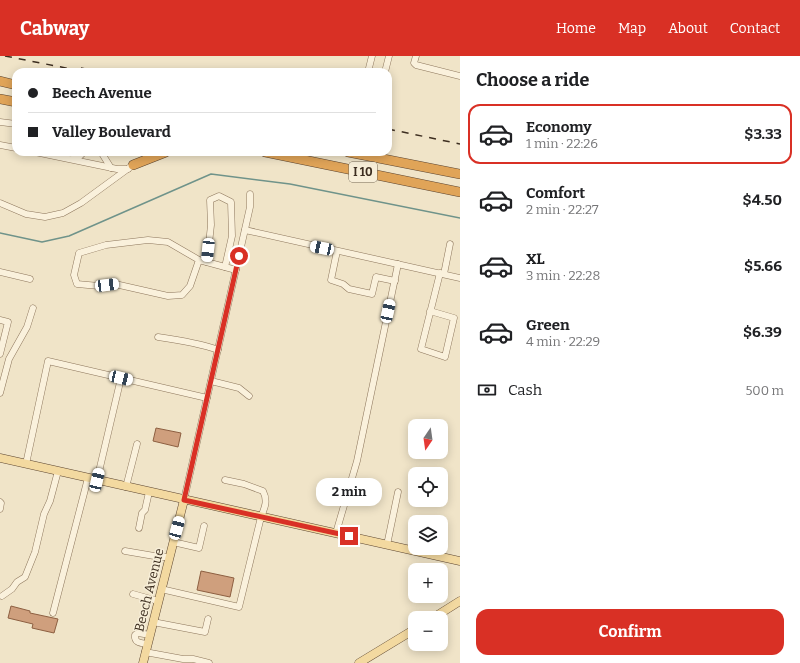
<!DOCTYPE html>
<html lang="en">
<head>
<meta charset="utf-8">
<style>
	body { margin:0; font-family:Bitter,serif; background:#f2f2f2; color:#202124; height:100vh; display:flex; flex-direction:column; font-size:15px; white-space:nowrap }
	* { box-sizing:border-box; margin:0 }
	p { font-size:13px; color:#757577 }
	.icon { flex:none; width:22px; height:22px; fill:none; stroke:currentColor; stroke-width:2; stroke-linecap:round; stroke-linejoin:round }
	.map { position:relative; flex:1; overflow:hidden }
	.drawer { display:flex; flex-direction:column; background:#fff; width:340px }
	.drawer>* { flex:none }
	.guide { position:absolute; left:12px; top:12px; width:380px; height:88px; border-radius:12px; box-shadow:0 2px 10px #0003; display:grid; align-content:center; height:88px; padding:0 16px; background:#fff }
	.needle { width:26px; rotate:193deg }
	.tools { position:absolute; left:408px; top:363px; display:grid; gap:8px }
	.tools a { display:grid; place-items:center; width:40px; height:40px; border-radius:8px; background:#fff; box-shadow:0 2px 10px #0003; font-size:20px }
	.end { position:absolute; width:18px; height:18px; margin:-9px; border:5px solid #d93025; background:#fff; box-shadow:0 0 0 2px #fff }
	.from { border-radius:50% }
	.bubble { position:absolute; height:28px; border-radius:12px; background:#fff; box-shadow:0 2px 10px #0003; font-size:13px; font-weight:700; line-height:28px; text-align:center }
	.car { position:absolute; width:12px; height:24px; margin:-12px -6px; border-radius:5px; box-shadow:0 0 3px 1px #0007; background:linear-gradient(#fff 24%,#345 0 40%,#fff 0 76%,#345 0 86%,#fff 0) }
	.guide b { display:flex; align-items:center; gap:14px; height:38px; font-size:15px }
	.guide b+b { border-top:1px solid #e0e0e0 }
	.guide i { width:10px; height:10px; background:#202124 }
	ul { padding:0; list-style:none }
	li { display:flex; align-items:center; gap:12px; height:60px; margin:0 8px 6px; padding:0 8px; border:2px solid transparent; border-radius:12px }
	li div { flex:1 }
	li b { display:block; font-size:15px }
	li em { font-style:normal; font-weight:700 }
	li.active { border-color:#d93025 }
	li>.icon { width:36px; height:36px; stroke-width:1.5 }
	h2 { padding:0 16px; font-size:18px; line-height:48px }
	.pay { display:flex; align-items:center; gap:10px; height:44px; padding:0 16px; font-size:15px }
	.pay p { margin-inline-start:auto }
	.button { display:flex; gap:8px; margin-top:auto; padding:8px 16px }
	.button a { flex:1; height:46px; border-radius:12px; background:#d93025; color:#fff; font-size:16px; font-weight:700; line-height:46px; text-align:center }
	header { display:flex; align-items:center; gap:24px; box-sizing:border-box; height:56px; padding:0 20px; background:#d93025; color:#fff }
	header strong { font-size:19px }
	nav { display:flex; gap:22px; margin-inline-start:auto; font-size:14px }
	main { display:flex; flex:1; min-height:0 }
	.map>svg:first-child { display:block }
</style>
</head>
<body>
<header>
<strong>Cabway</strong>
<nav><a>Home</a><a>Map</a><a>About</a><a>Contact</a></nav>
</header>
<main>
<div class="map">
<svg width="460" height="607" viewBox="0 0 460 607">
	<rect width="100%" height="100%" fill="#f0e4c8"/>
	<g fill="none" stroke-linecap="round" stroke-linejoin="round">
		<path stroke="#6f938a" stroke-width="1.5" d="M 0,177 L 42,186 L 69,180 L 211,118 L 290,128 L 460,162"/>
	</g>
	<g fill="#cf9f7d" stroke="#8d5f41">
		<path d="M 156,372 L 181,377 L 178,391 L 153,385 Z"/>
		<path d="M 201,515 L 234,522 L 230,541 L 197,534 Z"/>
		<path d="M 11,550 L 30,555 L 30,557 L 58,563 L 54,577 L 32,572 L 33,568 L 8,562 Z"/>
	</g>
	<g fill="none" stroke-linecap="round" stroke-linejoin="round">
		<g stroke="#8d765c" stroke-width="7">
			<g id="minor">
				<path d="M 416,0 L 414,7 L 416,9 L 460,20"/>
				<path d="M 368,16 L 372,0"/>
				<path d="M 385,16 L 389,0"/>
				<path d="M 0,66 L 16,68"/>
				<path d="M 0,89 L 16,92"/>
				<path d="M 35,96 L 117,113 L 128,113"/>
				<path d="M 101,96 L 111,112"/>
				<path d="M 72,103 L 78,102 L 84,96"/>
				<path d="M 0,147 L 26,158 L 45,161 L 63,157 L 81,147 L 133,109"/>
				<path d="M 245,174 L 460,222"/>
				<path d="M 337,195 L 331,224 L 343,228 L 349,233 L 372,238 L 376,221 L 395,225"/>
				<path d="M 199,204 L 168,186 L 148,184 L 106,189 L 79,197 L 74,219 L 77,228 L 99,230 L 115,228 L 168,240 L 182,239 L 190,230 L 199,204 L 236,214"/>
				<path d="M 207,206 L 211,169 L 210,144 L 219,140 L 231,146 L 232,180 L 225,211"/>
				<path d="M 0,216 L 30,223"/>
				<path d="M 444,218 L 450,188"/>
				<path d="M 430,255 L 454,262 L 445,301 L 421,293 L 440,217"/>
				<path d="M 0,264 L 8,266 L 0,298"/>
				<path d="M 158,281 C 179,284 199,287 218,294"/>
				<path d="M 211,325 L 239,332 L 249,340"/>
				<path d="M 0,337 L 9,303 L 27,271 L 33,252"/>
				<path d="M 26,408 L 48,305 L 207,342"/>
				<path d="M 97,424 L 121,322"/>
				<path d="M 126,431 L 137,388"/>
				<path d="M 184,444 L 250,151 L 250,138"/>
				<path d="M 0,446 L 1,447 L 0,453"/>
				<path d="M 139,472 L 142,457 L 145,454 L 149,436"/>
				<path d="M 336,477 L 357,405 L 398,208"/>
				<path d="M 173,486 L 199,492 L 204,470"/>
				<path d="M 387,489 L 398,436"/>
				<path d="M 125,495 L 160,501 L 169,501"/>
				<path d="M 161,533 L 239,551 L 261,461 C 265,451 268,445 263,435 L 244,428 L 225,424"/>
				<path d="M 133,538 L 158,545"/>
				<path d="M 2,540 L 12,533 L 17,526 L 25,521 L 35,496 L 44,458 L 50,445 L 58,415"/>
				<path d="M 53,557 L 88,422"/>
				<path d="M 153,566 L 205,576 L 208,563"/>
				<path d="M 147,588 C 141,587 134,587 135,579 L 138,577 L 150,579"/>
				<path d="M 145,596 L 183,603 L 193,603 L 209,607"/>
			</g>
		</g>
		<g stroke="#5b4430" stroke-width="9">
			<g id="major">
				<path d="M 0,402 L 460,505"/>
				<path d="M 433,562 L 460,545"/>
				<path d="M 143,607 L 184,444"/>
				<path d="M 359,607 L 415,573"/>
			</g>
		</g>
		<g stroke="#5b4430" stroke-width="10">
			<g id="highway">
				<path d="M 0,25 L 16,29"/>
				<path d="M 0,43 L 16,46"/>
				<path d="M 265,96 L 460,136"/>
				<path d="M 348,96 L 460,118"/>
				<path d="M 133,109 L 166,96"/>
			</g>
		</g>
		<use href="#minor" stroke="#faf1dc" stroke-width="6"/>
		<use href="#major" stroke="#f3d9a0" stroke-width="8"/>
		<use href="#highway" stroke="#e0a458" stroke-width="9"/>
		<g stroke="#3d2e20" stroke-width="1.5" stroke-dasharray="7 7" stroke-linecap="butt">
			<path d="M 5,0 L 86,16"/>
			<path d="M 81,12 L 101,16"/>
			<path d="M 388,73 L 460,88"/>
		</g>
	</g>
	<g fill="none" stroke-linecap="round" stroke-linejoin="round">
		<path stroke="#d93025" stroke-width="5" d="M 239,200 L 184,444 L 349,480"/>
	</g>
	<g text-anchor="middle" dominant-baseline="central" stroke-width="3" stroke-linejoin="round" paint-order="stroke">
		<rect fill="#f7eed8" stroke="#756857" stroke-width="1" x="349" y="106" width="28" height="20" rx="3"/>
		<g font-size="12" font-weight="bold" fill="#3d2e20">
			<text x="363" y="116">I 10</text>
		</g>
		<g font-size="13" fill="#3d2e20" stroke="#f7eed8">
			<text transform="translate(149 534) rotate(-76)">Beech Avenue</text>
		</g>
	</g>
</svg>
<div class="tools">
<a><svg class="needle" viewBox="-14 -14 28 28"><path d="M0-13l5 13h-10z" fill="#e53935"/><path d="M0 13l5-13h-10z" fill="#757577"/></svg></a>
<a><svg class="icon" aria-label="locate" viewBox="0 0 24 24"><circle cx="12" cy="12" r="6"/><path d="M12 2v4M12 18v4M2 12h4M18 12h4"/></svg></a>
<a><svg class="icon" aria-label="layers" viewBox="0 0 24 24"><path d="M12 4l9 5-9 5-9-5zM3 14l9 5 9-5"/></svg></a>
<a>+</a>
<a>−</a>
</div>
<i class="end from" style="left:239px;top:200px"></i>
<i class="end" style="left:349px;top:480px"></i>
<div class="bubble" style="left:316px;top:422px;width:66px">2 min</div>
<i class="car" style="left:322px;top:192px;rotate:282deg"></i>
<i class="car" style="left:208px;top:194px;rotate:186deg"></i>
<i class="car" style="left:107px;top:229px;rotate:83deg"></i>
<i class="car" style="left:388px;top:255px;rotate:12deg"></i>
<i class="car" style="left:121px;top:322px;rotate:103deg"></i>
<i class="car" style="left:97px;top:424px;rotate:13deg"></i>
<i class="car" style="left:177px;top:472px;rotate:15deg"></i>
<div class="guide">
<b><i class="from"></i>Beech Avenue</b>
<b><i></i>Valley Boulevard</b>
</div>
</div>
<section class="drawer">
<h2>Choose a ride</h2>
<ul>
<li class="active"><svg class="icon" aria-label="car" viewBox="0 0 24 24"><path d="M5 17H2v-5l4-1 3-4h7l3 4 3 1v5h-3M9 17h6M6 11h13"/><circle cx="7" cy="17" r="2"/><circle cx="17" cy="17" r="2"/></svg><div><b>Economy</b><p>1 min · 22:26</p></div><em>$3.33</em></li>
<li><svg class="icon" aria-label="car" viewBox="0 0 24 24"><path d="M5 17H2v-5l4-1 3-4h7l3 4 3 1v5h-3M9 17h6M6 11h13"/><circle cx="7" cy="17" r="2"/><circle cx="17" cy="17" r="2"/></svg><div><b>Comfort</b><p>2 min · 22:27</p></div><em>$4.50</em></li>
<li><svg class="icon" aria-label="car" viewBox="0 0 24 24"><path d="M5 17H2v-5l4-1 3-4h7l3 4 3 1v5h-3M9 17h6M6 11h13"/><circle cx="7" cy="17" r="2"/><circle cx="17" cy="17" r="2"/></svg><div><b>XL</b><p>3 min · 22:28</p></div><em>$5.66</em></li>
<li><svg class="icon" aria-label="car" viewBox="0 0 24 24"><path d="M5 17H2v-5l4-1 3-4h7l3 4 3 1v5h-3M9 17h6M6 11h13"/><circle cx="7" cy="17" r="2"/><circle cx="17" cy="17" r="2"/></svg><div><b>Green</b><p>4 min · 22:29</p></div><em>$6.39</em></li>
</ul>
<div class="pay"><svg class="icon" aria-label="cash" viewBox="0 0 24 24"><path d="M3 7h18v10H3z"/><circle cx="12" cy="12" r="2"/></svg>Cash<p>500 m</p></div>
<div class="button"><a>Confirm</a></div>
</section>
</main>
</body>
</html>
